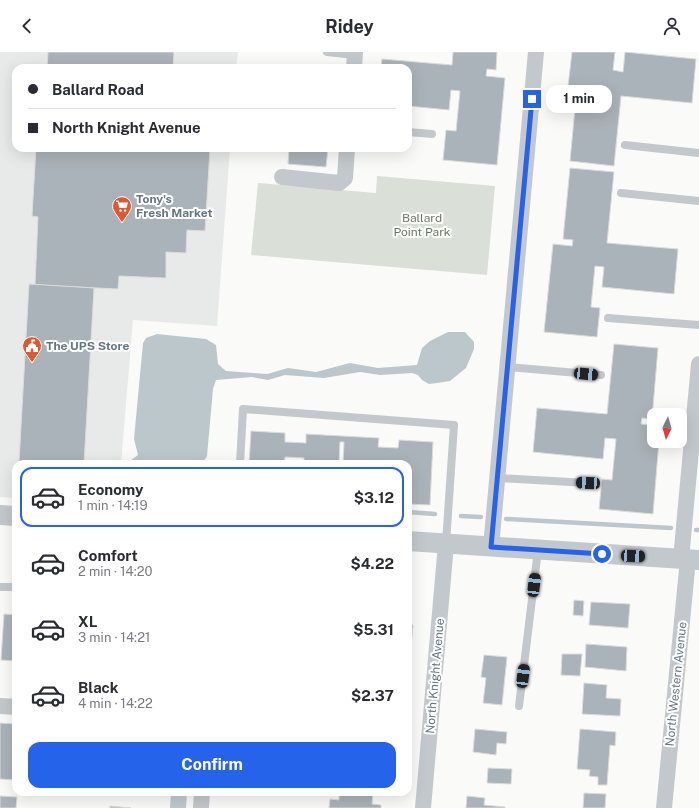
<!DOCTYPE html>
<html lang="en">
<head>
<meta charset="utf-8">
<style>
	body { margin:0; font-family:"Public Sans",sans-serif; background:#f2f2f3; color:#2b2b33; height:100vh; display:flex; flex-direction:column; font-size:15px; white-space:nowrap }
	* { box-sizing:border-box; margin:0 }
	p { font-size:13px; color:#7c7c81 }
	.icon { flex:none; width:22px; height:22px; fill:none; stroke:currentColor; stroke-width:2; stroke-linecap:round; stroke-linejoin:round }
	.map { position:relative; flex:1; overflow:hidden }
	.side { position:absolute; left:12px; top:408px; width:400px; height:336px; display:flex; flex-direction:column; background:#fff; border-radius:12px; box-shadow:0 4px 16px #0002 }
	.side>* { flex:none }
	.top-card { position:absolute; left:12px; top:12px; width:400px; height:88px; border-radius:12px; box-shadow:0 4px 16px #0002; display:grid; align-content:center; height:88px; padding:0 16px; background:#fff }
	.needle { width:26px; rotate:185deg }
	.buttons { position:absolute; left:647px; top:356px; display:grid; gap:8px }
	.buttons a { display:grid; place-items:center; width:40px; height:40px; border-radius:8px; background:#fff; box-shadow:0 4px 16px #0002; font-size:20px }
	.end { position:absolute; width:18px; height:18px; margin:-9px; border:5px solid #2563eb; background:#fff; box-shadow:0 0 0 2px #fff }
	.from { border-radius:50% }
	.bubble { position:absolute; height:28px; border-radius:12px; background:#fff; box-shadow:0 4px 16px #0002; font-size:13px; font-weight:700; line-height:28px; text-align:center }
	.car { position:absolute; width:12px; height:24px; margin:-12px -6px; border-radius:5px; box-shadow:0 0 3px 1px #0007; background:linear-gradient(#222 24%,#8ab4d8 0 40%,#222 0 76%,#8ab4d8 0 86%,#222 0) }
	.top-card b { display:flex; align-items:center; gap:14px; height:38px; font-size:15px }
	.top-card b+b { border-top:1px solid #e1e1e2 }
	.top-card i { width:10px; height:10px; background:#2b2b33 }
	ul { padding:7px 0 0; list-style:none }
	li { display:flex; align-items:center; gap:12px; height:60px; margin:0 8px 6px; padding:0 8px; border:2px solid transparent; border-radius:12px }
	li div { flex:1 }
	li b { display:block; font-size:15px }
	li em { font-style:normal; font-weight:700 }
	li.on { border-color:#2563eb }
	li>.icon { width:36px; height:36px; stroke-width:1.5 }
	.primary-button { display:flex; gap:8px; margin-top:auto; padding:8px 16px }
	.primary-button a { flex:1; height:46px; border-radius:12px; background:#2563eb; color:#fff; font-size:16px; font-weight:700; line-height:46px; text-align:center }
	header { display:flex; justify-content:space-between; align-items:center; height:52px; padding:0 16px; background:#fff; font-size:18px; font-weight:700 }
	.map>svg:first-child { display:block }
</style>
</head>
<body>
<header><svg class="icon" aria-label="back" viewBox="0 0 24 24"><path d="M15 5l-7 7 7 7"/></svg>Ridey<svg class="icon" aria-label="person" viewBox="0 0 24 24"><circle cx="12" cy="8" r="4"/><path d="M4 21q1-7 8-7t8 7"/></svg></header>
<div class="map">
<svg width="699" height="756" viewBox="0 0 699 756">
	<rect width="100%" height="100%" fill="#fafaf8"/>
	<path fill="#e8e9e9" d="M 0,0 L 238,0 L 236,16 L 16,16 L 16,96 L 230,96 L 217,274 L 133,268 L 121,412 L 16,412 L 16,446 L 0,445 Z"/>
	<path fill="#dadfd7" d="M 377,124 L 495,134 L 487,223 L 251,203 L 258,131 L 376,141 Z"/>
	<path fill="#bbc7cb" d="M 448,280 L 465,280 L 474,290 L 474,297 L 466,316 L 450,329 L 437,331 L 429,332 L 422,328 L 418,323 L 412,321 L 380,323 L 360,320 L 324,326 L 285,323 L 268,328 L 252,325 L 216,328 L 213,337 L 207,404 L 202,412 L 132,412 L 130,409 L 138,403 L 134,387 L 143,291 L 146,286 L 157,282 L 206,287 L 216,293 L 218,312 L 226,319 L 267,322 L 288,316 L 316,320 L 350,311 L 378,316 L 417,313 L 422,296 L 430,289 Z"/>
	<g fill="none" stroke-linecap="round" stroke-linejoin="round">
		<g stroke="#bbc7cb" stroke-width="4.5">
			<path d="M 408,460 L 435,462"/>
			<path d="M 461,464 L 481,465"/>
			<path d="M 506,467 L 671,476"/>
			<path d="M 696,478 L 699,478"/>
		</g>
	</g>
	<g fill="#aab3b9" stroke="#dcdcda">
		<path d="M 48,0 L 174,0 L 173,16 L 47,16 Z"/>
		<path d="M 453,0 L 497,0 L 496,18 L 487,17 L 486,24 L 505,26 L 497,113 L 443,108 L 446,78 L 456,79 L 460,39 L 451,38 L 449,58 L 408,54 L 408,16 L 381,16 L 382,7 L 452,13 Z"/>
		<path d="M 572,0 L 615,0 L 613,18 L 623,20 L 625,0 L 696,7 L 692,51 L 621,44 L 614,114 L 570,109 L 577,35 L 568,34 Z"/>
		<path d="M 36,96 L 193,96 L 210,97 L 205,179 L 187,178 L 186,201 L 166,200 L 166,226 L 119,224 L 118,237 L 35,233 L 38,165 L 32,164 Z"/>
		<path d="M 289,96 L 328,96 L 326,115 L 288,112 Z"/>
		<path d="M 570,116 L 614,120 L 607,191 L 678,197 L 674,242 L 602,235 L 604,215 L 595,214 L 591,255 L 600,256 L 597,285 L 544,280 L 553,192 L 572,194 L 573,188 L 563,187 Z"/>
		<path d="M 29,232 L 94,236 L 84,412 L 50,412 L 19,410 Z"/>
		<path d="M 614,292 L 658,296 L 652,367 L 642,366 L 641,372 L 654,373 L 654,389 L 659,389 L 653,462 L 599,457 L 602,427 L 612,428 L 616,387 L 605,386 L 603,407 L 533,400 L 537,356 L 607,362 Z"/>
		<path d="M 251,379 L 285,381 L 285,390 L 306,391 L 306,382 L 379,386 L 378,395 L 398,396 L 399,388 L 433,390 L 430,453 L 408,452 L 408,412 L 397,412 L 397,411 L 379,410 L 379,412 L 343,412 L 344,390 L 340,390 L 339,412 L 304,412 L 304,406 L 285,405 L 284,412 L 249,412 Z"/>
		<path d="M 574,548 L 584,549 L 583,564 L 573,563 Z"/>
		<path d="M 591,550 L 630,552 L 628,576 L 589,573 Z"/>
		<path d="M 4,562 L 16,563 L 16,609 L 1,608 Z"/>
		<path d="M 408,564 L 410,564 L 410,572 L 413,573 L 410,602 L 408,602 Z"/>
		<path d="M 586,592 L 627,595 L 626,619 L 585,615 Z"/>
		<path d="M 562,602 L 582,602 L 580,624 L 561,623 Z"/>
		<path d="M 484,603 L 507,605 L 502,653 L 483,651 L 486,626 L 481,625 Z"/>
		<path d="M 584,631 L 607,633 L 606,646 L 621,647 L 620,664 L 582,662 Z"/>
		<path d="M 0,671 L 16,672 L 16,728 L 0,727 Z"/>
		<path d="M 475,677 L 507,680 L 506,692 L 497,691 L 496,703 L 473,700 Z"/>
		<path d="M 580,677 L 616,680 L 615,694 L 610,693 L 607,733 L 598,733 L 598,725 L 589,724 L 590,718 L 577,717 Z"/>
		<path d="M 488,716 L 512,717 L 511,732 L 487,731 Z"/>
		<path d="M 345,740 L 373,740 L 372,752 L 381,753 L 381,756 L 329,756 L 330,747 L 339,748 L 339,742 L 344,742 Z"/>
		<path d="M 584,741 L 606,742 L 605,756 L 583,756 Z"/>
		<path d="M 0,744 L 17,745 L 16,756 L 0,756 Z"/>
		<path d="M 467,744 L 485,746 L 484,753 L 505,755 L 505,756 L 466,756 Z"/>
		<path d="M 110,754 L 131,756 L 110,756 Z"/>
	</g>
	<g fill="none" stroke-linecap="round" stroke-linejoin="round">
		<g stroke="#c3c8cc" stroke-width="8">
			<path d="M 327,0 L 355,3"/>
			<path d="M 408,80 L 432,82"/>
			<path d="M 625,93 L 699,101"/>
			<path d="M 621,141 L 699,149"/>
			<path d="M 608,266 L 699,273"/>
			<path d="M 507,315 L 601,323"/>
			<path d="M 240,412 L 243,357 L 454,373 L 446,491"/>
			<path d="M 497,426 L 588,431"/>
			<path d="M 0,535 L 16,535"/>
			<path d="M 519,654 L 538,498"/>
		</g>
		<g stroke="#c3c8cc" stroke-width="16">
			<path d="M 354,16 L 355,0"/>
			<path d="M 282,125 L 339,131 L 345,126 L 347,96"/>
			<path d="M 491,495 L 536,0"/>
			<path d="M 681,507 L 699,312"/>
			<path d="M 0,654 L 16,655"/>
			<path d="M 178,756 L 179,740"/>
			<path d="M 201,756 L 202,740"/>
			<path d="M 423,756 L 446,492"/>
			<path d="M 664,756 L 688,507"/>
		</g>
		<g stroke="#c3c8cc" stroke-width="20">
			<path d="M 0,463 L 16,464"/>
			<path d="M 408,489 L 699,508"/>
		</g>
	</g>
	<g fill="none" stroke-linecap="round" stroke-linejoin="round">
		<path stroke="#2563eb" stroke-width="5" d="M 532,47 L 491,495 L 602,502"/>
	</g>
	<defs>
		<g id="supermarket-pin" transform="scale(1)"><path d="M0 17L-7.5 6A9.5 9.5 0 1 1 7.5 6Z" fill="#e4572e" stroke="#fff"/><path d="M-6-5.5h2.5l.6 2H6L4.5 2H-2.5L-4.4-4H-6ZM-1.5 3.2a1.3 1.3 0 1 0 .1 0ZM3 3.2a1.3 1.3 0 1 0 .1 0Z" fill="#fff"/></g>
		<g id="civic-pin" transform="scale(1)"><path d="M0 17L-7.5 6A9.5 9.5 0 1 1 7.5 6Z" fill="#e4572e" stroke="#fff"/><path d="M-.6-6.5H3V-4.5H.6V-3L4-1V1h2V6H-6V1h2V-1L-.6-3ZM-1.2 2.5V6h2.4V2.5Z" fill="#fff"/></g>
	</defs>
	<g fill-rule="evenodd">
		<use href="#supermarket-pin" x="122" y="154"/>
		<use href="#civic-pin" x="32" y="294"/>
	</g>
	<g text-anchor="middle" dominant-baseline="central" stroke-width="4" stroke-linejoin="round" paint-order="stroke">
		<g font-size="12" font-weight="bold" fill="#657683" stroke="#fff" text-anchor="start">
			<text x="136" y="147">Tony's<tspan x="136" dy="14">Fresh Market</tspan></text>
			<text x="46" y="294">The UPS Store</text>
		</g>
		<g font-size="12" fill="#687a64" stroke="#fff">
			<text x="422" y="166">Ballard<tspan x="422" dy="14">Point Park</tspan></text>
		</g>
		<g font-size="12" fill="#657683" stroke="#fff">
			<text transform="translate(435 624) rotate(-85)">North Knight Avenue</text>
			<text transform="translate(676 632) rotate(-84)">North Western Avenue</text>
		</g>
	</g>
</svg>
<div class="buttons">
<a><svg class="needle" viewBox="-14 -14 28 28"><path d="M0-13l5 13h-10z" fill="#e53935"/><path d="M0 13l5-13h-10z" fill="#7c7c81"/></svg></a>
</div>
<i class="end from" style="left:602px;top:502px"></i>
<i class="end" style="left:532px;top:47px"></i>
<div class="bubble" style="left:546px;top:33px;width:66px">1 min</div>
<i class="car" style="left:586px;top:322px;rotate:95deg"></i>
<i class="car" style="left:588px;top:431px;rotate:273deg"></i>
<i class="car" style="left:633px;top:504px;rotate:93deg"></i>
<i class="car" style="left:534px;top:533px;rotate:7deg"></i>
<i class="car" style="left:523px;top:624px;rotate:7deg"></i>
<div class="top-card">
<b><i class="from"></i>Ballard Road</b>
<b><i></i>North Knight Avenue</b>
</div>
<section class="side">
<ul>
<li class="on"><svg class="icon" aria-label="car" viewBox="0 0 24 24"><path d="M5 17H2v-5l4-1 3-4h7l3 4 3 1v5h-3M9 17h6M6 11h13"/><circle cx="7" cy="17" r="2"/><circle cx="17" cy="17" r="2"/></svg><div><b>Economy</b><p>1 min · 14:19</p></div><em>$3.12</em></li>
<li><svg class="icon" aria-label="car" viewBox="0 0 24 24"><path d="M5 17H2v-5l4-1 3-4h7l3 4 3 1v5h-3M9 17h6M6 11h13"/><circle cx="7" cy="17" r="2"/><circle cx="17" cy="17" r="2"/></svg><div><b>Comfort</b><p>2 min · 14:20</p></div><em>$4.22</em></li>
<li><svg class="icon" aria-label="car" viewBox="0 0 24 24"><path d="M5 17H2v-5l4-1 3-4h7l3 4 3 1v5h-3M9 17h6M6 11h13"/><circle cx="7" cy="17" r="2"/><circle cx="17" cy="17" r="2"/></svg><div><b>XL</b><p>3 min · 14:21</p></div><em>$5.31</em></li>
<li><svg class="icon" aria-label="car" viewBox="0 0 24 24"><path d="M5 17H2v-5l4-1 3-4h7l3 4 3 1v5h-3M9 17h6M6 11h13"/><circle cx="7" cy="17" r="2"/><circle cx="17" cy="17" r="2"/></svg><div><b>Black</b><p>4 min · 14:22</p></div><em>$2.37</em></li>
</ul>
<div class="primary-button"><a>Confirm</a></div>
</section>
</div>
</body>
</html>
